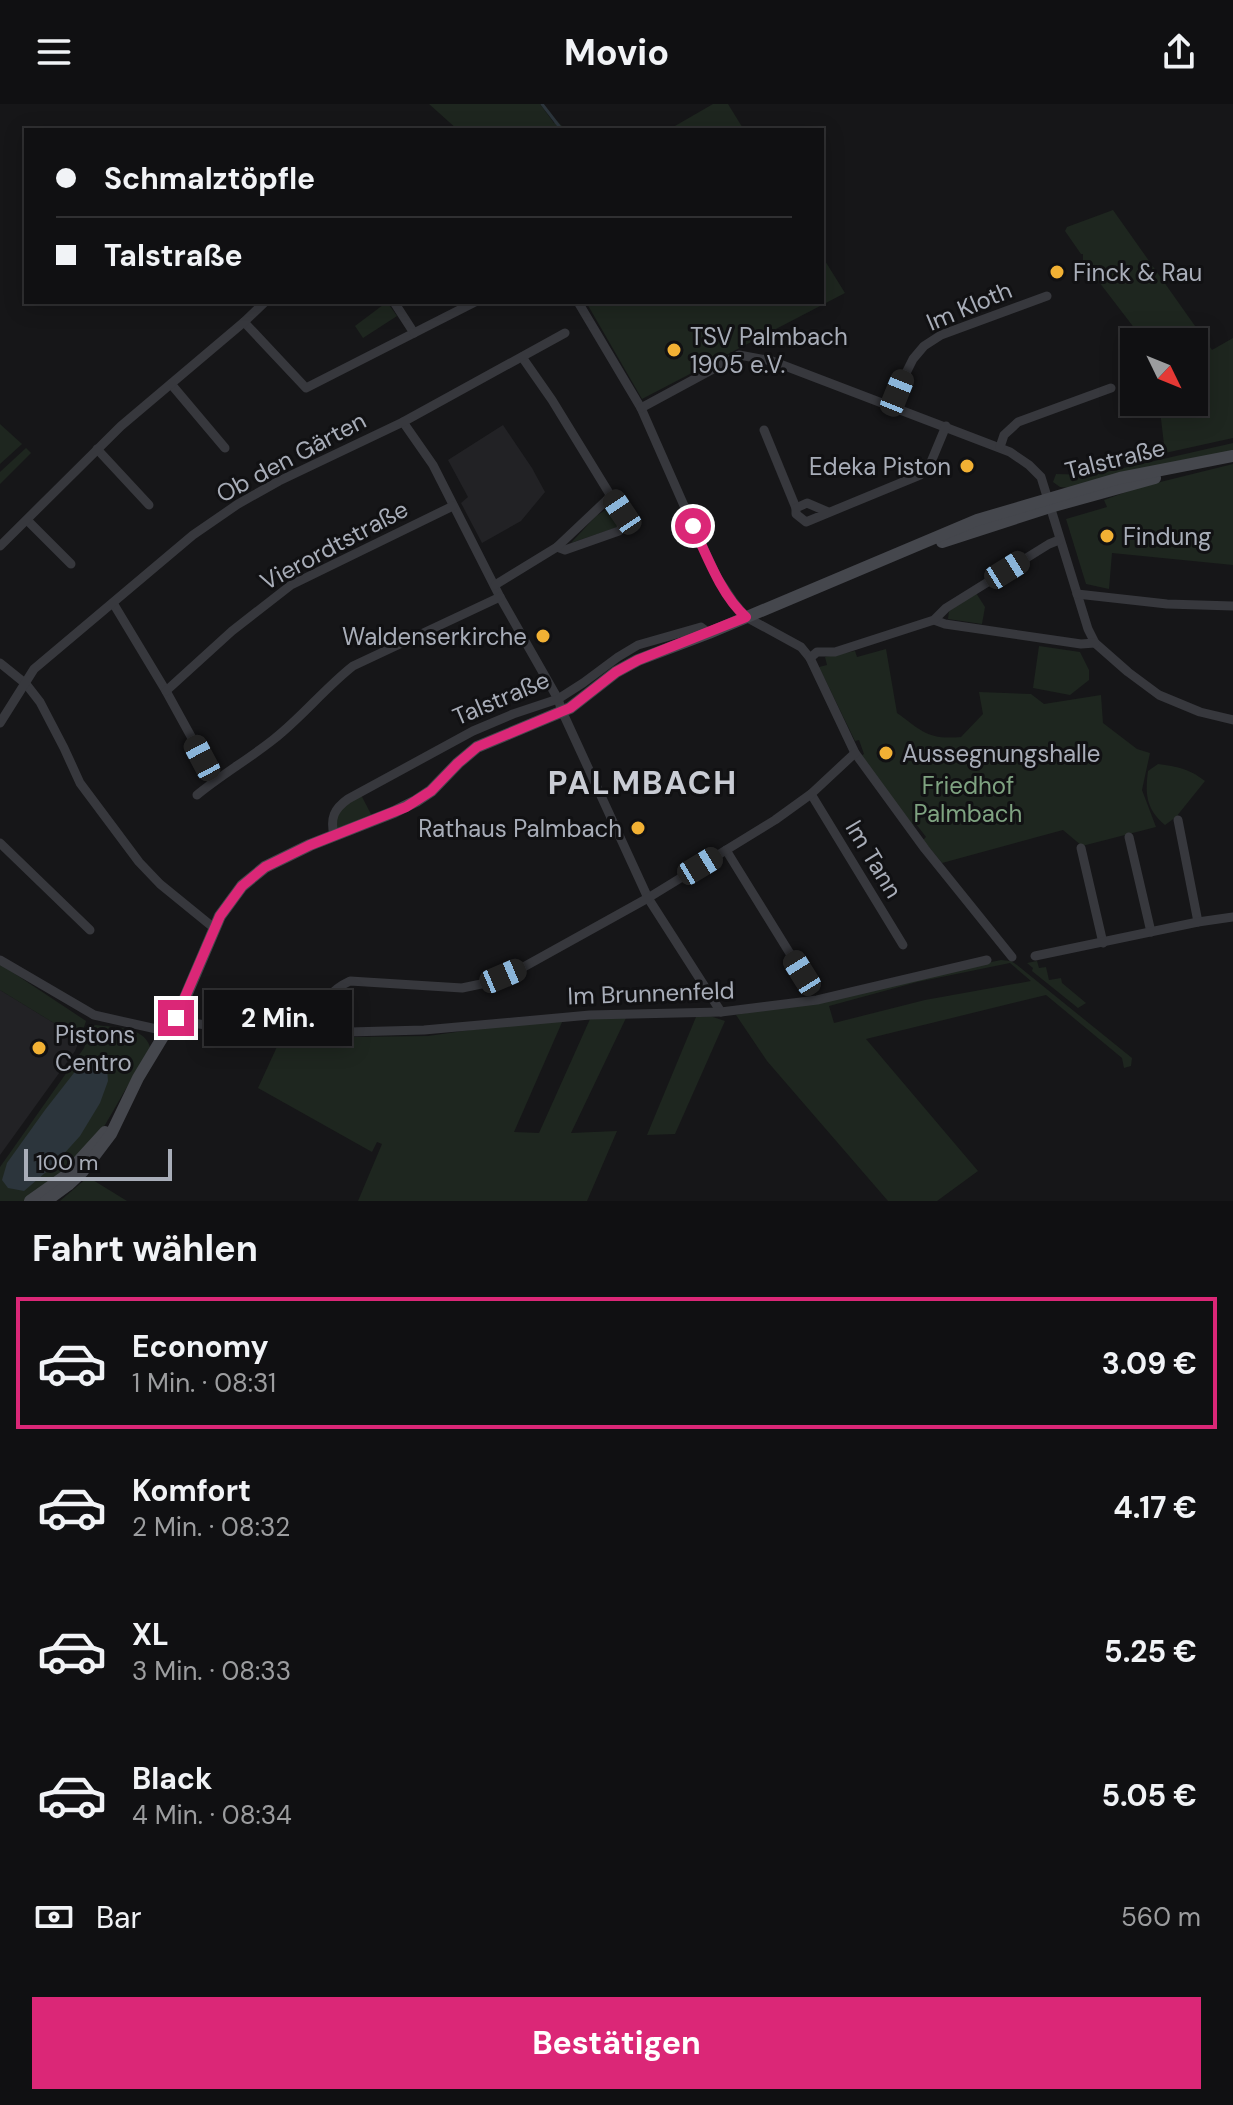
<!DOCTYPE html>
<html lang="de">
<head>
<meta charset="utf-8">
<style>
	body { margin:0; font-family:"DM Sans",sans-serif; background:#1e1e20; color:#f1f3f6; height:100vh; display:flex; flex-direction:column; font-size:30px; white-space:nowrap }
	* { box-sizing:border-box; margin:0 }
	p { font-size:26px; color:#9c9d9f }
	.icon { flex:none; width:44px; height:44px; fill:none; stroke:currentColor; stroke-width:2; stroke-linecap:round; stroke-linejoin:round }
	.map { position:relative; height:1097px; overflow:hidden }
	.side { display:flex; flex-direction:column; background:#101012; flex:1 }
	.side>* { flex:none }
	.guide { position:absolute; left:24px; top:24px; width:800px; height:176px; border-radius:0px; box-shadow:0 4px 20px #0003,0 0 0 2px #303032; display:grid; align-content:center; height:176px; padding:0 32px; background:#101012 }
	.needle { width:52px; rotate:133deg }
	.fabs { position:absolute; left:1120px; top:224px; display:grid; gap:16px }
	.fabs a { display:grid; place-items:center; width:88px; height:88px; border-radius:0px; background:#101012; box-shadow:0 4px 20px #0003,0 0 0 2px #303032; font-size:40px }
	.scale { position:absolute; left:24px; bottom:20px; width:148px; box-sizing:border-box; padding-left:8px; border:4px solid #a8adb8; border-top:0; font-size:22px; line-height:28px; white-space:nowrap; color:#a8adb8; -webkit-text-stroke:6px #111113; paint-order:stroke }
	.end { position:absolute; width:36px; height:36px; margin:-18px; border:10px solid #db2777; background:#fff; box-shadow:0 0 0 4px #fff }
	.from { border-radius:50% }
	.bubble { position:absolute; height:56px; border-radius:0px; background:#101012; box-shadow:0 4px 20px #0003,0 0 0 2px #303032; font-size:26px; font-weight:700; line-height:56px; text-align:center }
	.car { position:absolute; width:24px; height:48px; margin:-24px -12px; border-radius:10px; box-shadow:0 0 6px 2px #0007; background:linear-gradient(#222 24%,#8ab4d8 0 40%,#222 0 76%,#8ab4d8 0 86%,#222 0) }
	.guide b { display:flex; align-items:center; gap:28px; height:76px; font-size:30px }
	.guide b+b { border-top:2px solid #303032 }
	.guide i { width:20px; height:20px; background:#f1f3f6 }
	ul { padding:0; list-style:none }
	li { display:flex; align-items:center; gap:24px; height:132px; margin:0 16px 12px; padding:0 16px; border:4px solid transparent; border-radius:0px }
	li div { flex:1 }
	li b { display:block; font-size:30px }
	li em { font-style:normal; font-weight:700 }
	li.active { border-color:#db2777 }
	li>.icon { width:72px; height:72px; stroke-width:1.5 }
	h2 { padding:0 32px; font-size:36px; line-height:96px }
	.pay { display:flex; align-items:center; gap:20px; height:88px; padding:0 32px; font-size:30px }
	.pay p { margin-inline-start:auto }
	.button { display:flex; gap:16px; margin-top:auto; padding:16px 32px }
	.button a { flex:1; height:92px; border-radius:0px; background:#db2777; color:#fff; font-size:32px; font-weight:700; line-height:92px; text-align:center }
	header { display:flex; justify-content:space-between; align-items:center; height:104px; padding:0 32px; background:#101012; font-size:36px; font-weight:700 }
	.map>svg:first-child { display:block }
</style>
</head>
<body>
<header><svg class="icon" aria-label="menu" viewBox="0 0 24 24"><path d="M4 6h16M4 12h16M4 18h16"/></svg>Movio<svg class="icon" aria-label="share" viewBox="0 0 24 24"><path d="M12 15V3M7 8l5-5 5 5M5 13v7h14v-7"/></svg></header>
<div class="map">
<svg width="1233" height="1097" viewBox="0 0 1233 1097">
	<rect width="100%" height="100%" fill="#161618"/>
	<g fill="#222225">
		<path d="M 503,321 L 532,364 L 545,388 L 521,417 L 482,439 L 461,399 L 468,393 L 448,356 Z"/>
		<path d="M 0,886 L 80,935 L 75,947 L 0,1051 Z"/>
	</g>
	<g fill="#1e261f" fill-rule="evenodd">
		<path d="M 429,0 L 540,0 L 554,19 L 557,17 L 566,26 L 458,26 Z"/>
		<path d="M 713,0 L 728,0 L 744,26 L 668,26 Z"/>
		<path d="M 1113,106 L 1212,246 L 1233,234 L 1233,334 L 1165,349 L 1159,298 L 1194,298 L 1194,238 L 1180,238 L 1171,230 L 1166,233 L 1172,238 L 1145,238 L 1083,157 L 1083,150 L 1081,150 L 1065,127 L 1067,123 Z"/>
		<path d="M 822,152 L 845,189 L 642,295 L 586,198 L 822,198 Z"/>
		<path d="M 387,198 L 397,212 L 363,234 L 355,222 Z"/>
		<path d="M 0,320 L 22,340 L 0,360 Z"/>
		<path d="M 1233,339 L 1233,349 L 1069,384 L 1060,383 L 1053,378 L 1056,370 L 1093,371 Z"/>
		<path d="M 26,344 L 31,349 L 0,380 L 0,368 Z"/>
		<path d="M 1233,360 L 1233,461 L 1112,449 L 1109,485 L 1086,480 L 1066,415 L 1107,403 L 1104,396 L 1140,383 Z"/>
		<path d="M 607,405 L 614,405 L 621,416 L 618,423 L 571,439 L 596,412 Z"/>
		<path d="M 976,489 L 985,503 L 982,520 L 948,515 L 949,507 Z"/>
		<path d="M 1039,542 L 1080,548 L 1089,566 L 1089,576 L 1070,591 L 1033,584 Z"/>
		<path d="M 886,545 L 897,609 C 922,627 928,636 961,633 L 983,610 L 979,588 L 1031,590 L 1044,600 L 1101,591 L 1103,619 L 1137,645 L 1150,649 L 1142,686 L 1156,723 L 1082,742 L 1063,726 L 942,759 L 923,736 L 926,733 L 916,720 L 912,722 L 861,652 L 864,650 L 859,636 L 855,637 L 819,563 L 827,561 L 825,553 L 855,547 L 857,553 Z"/>
		<path d="M 1158,660 C 1178,663 1188,664 1205,677 L 1176,713 L 1165,721 C 1146,705 1145,690 1148,667 Z"/>
		<path d="M 361,691 L 372,712 L 337,725 L 334,718 L 339,705 Z"/>
		<path d="M 1001,856 L 1011,857 L 1017,861 L 1132,954 L 1131,962 L 1124,964 L 1122,954 L 1046,891 L 866,935 L 978,1067 L 937,1097 L 888,1097 L 767,957 L 736,911 ZM 1010,859 L 1031,877 L 925,896 L 834,919 L 829,902 L 917,878 Z"/>
		<path d="M 1037,857 L 1039,864 L 1046,863 L 1049,876 L 1061,874 L 1062,879 L 1086,899 L 1078,904 L 1032,867 L 1033,864 L 1027,859 Z"/>
		<path d="M 0,860 L 86,917 L 80,935 L 0,886 Z"/>
		<path d="M 710,912 L 725,917 L 675,1030 L 647,1031 L 696,913 Z"/>
		<path d="M 626,914 L 571,1029 L 617,1027 L 587,1097 L 358,1097 L 382,1040 L 377,1038 L 372,1048 L 258,984 L 281,934 L 428,932 L 506,921 L 563,916 L 514,1028 L 539,1029 L 590,915 Z"/>
		<path d="M 96,921 C 115,924 144,922 150,943 L 105,1021 L 70,1062 L 26,1097 L 0,1097 L 0,1063 L 84,944 L 92,922 Z"/>
		<path d="M 88,1073 L 127,1097 L 60,1097 Z"/>
	</g>
	<path fill="#2c353c" d="M 93,953 L 107,964 L 108,977 L 100,999 L 80,1032 L 52,1063 L 24,1087 L 8,1084 L 2,1076 L 7,1059 L 45,1006 L 77,965 Z"/>
	<g fill="none" stroke-linecap="round" stroke-linejoin="round">
		<path stroke="#2c353c" stroke-width="3" d="M 542,0 L 562,26"/>
		<g stroke="#37383d" stroke-width="9">
			<path d="M 578,198 L 641,304 L 693,422 L 717,473 L 733,497 L 746,513 L 801,543 L 810,554 L 855,649 L 925,745 L 1012,853"/>
			<path d="M 244,218 L 306,284 L 414,229 L 394,198"/>
			<path d="M 414,229 L 475,198"/>
			<path d="M 522,253 L 552,296 L 625,415 L 624,420 L 619,427 L 565,446 L 557,443"/>
			<path d="M 171,280 L 225,344"/>
			<path d="M 893,302 L 907,267 L 913,255 L 924,242 L 941,231 L 1047,192"/>
			<path d="M 641,304 L 739,251 L 772,257 L 1010,348 L 1029,361 L 1041,373 L 1088,525 L 1095,539 L 1128,568 L 1159,591 L 1200,608 L 1233,616"/>
			<path d="M 403,318 L 433,361 L 500,493 L 558,595 L 562,607 L 648,794 L 721,908"/>
			<path d="M 764,326 L 796,404"/>
			<path d="M 1000,343 L 1004,331 L 1018,318 L 1111,284"/>
			<path d="M 97,345 L 149,401"/>
			<path d="M 828,408 L 807,399 L 796,404 L 796,410 L 806,418 L 920,371 L 931,358 L 946,322"/>
			<path d="M 27,416 L 71,460"/>
			<path d="M 0,442 L 121,322 L 244,218 L 265,198"/>
			<path d="M 495,481 L 557,443 L 611,392"/>
			<path d="M 1077,490 L 1167,500 L 1233,502"/>
			<path d="M 113,499 L 166,587 L 215,676"/>
			<path d="M 934,516 L 945,520 L 1081,540 L 1095,539"/>
			<path d="M 810,554 L 817,548 L 835,548 L 934,516 L 946,504 L 1049,440 L 1059,436"/>
			<path d="M 0,559 L 26,580 L 40,598 L 64,644 L 80,679 L 139,758 L 160,780 L 214,824"/>
			<path d="M 166,587 L 232,527 L 291,481 L 453,402"/>
			<path d="M 0,619 L 34,565 L 193,431 L 238,400 L 279,377 L 403,318 L 565,229"/>
			<path d="M 811,690 L 903,841"/>
			<path d="M 197,691 C 221,671 249,655 274,635 C 302,613 325,584 353,562 L 500,493"/>
			<path d="M 1178,716 L 1198,818"/>
			<path d="M 334,731 C 330,714 334,705 348,695 L 473,627 L 513,610 L 558,595 L 583,579 L 618,553 L 638,541 L 701,523 L 709,529"/>
			<path d="M 1129,733 L 1151,828"/>
			<path d="M 0,739 L 90,826"/>
			<path d="M 1081,744 L 1103,839"/>
			<path d="M 726,746 L 802,869"/>
			<path d="M 1035,852 L 1198,818 L 1233,813"/>
			<path d="M 0,856 L 94,911 L 161,926 L 166,929"/>
			<path d="M 176,914 L 180,917 C 224,924 267,930 311,929 C 322,904 324,889 350,877 L 462,884 L 486,879 L 520,865 L 648,794 L 775,716 L 811,690 L 855,649"/>
			<path d="M 311,929 L 424,926 L 590,911 L 721,908 L 817,896 L 987,856"/>
		</g>
		<g stroke="#45474d" stroke-width="12">
			<path d="M 942,438 L 1050,403 L 1155,374"/>
			<path d="M 30,1097 L 64,1073 L 105,1028"/>
			<path d="M 46,1097 L 68,1081 L 83,1067 L 111,1030 L 138,974 L 182,901 L 220,812 L 242,782 L 265,763 L 310,741 L 394,708 L 416,697 L 431,687 L 458,659 L 477,643 L 570,604 L 616,568 L 638,556 L 709,529 L 977,416 L 1120,374 L 1233,352"/>
		</g>
	</g>
	<g fill="none" stroke-linecap="round" stroke-linejoin="round">
		<path stroke="#db2777" stroke-width="10" d="M 176,914 L 220,812 L 242,782 L 265,763 L 310,741 L 406,703 L 431,687 L 458,659 L 477,643 L 570,604 L 616,568 L 638,556 L 746,513 C 722,493 706,450 693,422"/>
	</g>
	<g fill="#f2b134" stroke="#111113" stroke-width="3">
		<circle cx="1057" cy="168" r="8"/>
		<circle cx="674" cy="246" r="8"/>
		<circle cx="967" cy="362" r="8"/>
		<circle cx="1107" cy="432" r="8"/>
		<circle cx="543" cy="532" r="8"/>
		<circle cx="886" cy="649" r="8"/>
		<circle cx="638" cy="724" r="8"/>
		<circle cx="39" cy="944" r="8"/>
	</g>
	<g text-anchor="middle" dominant-baseline="central" stroke-width="6" stroke-linejoin="round" paint-order="stroke">
		<g font-size="24" fill="#a8adb8" stroke="#111113" text-anchor="start">
			<text x="1073" y="168">Finck &amp; Rau</text>
			<text x="690" y="232">TSV Palmbach<tspan x="690" dy="28">1905 e.V.</tspan></text>
			<text x="951" y="362" text-anchor="end">Edeka Piston</text>
			<text x="1123" y="432">Findung</text>
			<text x="527" y="532" text-anchor="end">Waldenserkirche</text>
			<text x="902" y="649">Aussegnungshalle</text>
			<text x="622" y="724" text-anchor="end">Rathaus Palmbach</text>
			<text x="55" y="930">Pistons<tspan x="55" dy="28">Centro</tspan></text>
		</g>
		<g font-size="24" fill="#a8adb8" stroke="#111113">
			<text transform="translate(969 202) rotate(-23)">Im Kloth</text>
			<text transform="translate(291 353) rotate(-28)">Ob den Gärten</text>
			<text transform="translate(1115 355) rotate(-14)">Talstraße</text>
			<text transform="translate(334 441) rotate(-28)">Vierordtstraße</text>
			<text transform="translate(501 594) rotate(-23)">Talstraße</text>
			<text transform="translate(874 755) rotate(59)">Im Tann</text>
			<text transform="translate(651 889) rotate(-2)">Im Brunnenfeld</text>
		</g>
		<g font-size="24" fill="#7fa381" stroke="#111113">
			<text x="968" y="681">Friedhof<tspan x="968" dy="28">Palmbach</tspan></text>
		</g>
		<g font-size="32" font-weight="bold" letter-spacing="2" fill="#c9ccd4" stroke="#111113">
			<text x="643" y="679">PALMBACH</text>
		</g>
	</g>
</svg>
<div class="fabs">
<a><svg class="needle" viewBox="-14 -14 28 28"><path d="M0-13l5 13h-10z" fill="#e53935"/><path d="M0 13l5-13h-10z" fill="#9c9d9f"/></svg></a>
</div>
<div class="scale">100 m</div>
<i class="end from" style="left:693px;top:422px"></i>
<i class="end" style="left:176px;top:914px"></i>
<div class="bubble" style="left:204px;top:886px;width:148px">2 Min.</div>
<i class="car" style="left:897px;top:289px;rotate:22deg"></i>
<i class="car" style="left:622px;top:408px;rotate:326deg"></i>
<i class="car" style="left:1007px;top:466px;rotate:58deg"></i>
<i class="car" style="left:202px;top:654px;rotate:332deg"></i>
<i class="car" style="left:700px;top:762px;rotate:59deg"></i>
<i class="car" style="left:802px;top:869px;rotate:328deg"></i>
<i class="car" style="left:503px;top:872px;rotate:67deg"></i>
<div class="guide">
<b><i class="from"></i>Schmalztöpfle</b>
<b><i></i>Talstraße</b>
</div>
</div>
<section class="side">
<h2>Fahrt wählen</h2>
<ul>
<li class="active"><svg class="icon" aria-label="car" viewBox="0 0 24 24"><path d="M5 17H2v-5l4-1 3-4h7l3 4 3 1v5h-3M9 17h6M6 11h13"/><circle cx="7" cy="17" r="2"/><circle cx="17" cy="17" r="2"/></svg><div><b>Economy</b><p>1 Min. · 08:31</p></div><em>3.09 €</em></li>
<li><svg class="icon" aria-label="car" viewBox="0 0 24 24"><path d="M5 17H2v-5l4-1 3-4h7l3 4 3 1v5h-3M9 17h6M6 11h13"/><circle cx="7" cy="17" r="2"/><circle cx="17" cy="17" r="2"/></svg><div><b>Komfort</b><p>2 Min. · 08:32</p></div><em>4.17 €</em></li>
<li><svg class="icon" aria-label="car" viewBox="0 0 24 24"><path d="M5 17H2v-5l4-1 3-4h7l3 4 3 1v5h-3M9 17h6M6 11h13"/><circle cx="7" cy="17" r="2"/><circle cx="17" cy="17" r="2"/></svg><div><b>XL</b><p>3 Min. · 08:33</p></div><em>5.25 €</em></li>
<li><svg class="icon" aria-label="car" viewBox="0 0 24 24"><path d="M5 17H2v-5l4-1 3-4h7l3 4 3 1v5h-3M9 17h6M6 11h13"/><circle cx="7" cy="17" r="2"/><circle cx="17" cy="17" r="2"/></svg><div><b>Black</b><p>4 Min. · 08:34</p></div><em>5.05 €</em></li>
</ul>
<div class="pay"><svg class="icon" aria-label="cash" viewBox="0 0 24 24"><path d="M3 7h18v10H3z"/><circle cx="12" cy="12" r="2"/></svg>Bar<p>560 m</p></div>
<div class="button"><a>Bestätigen</a></div>
</section>
</body>
</html>
